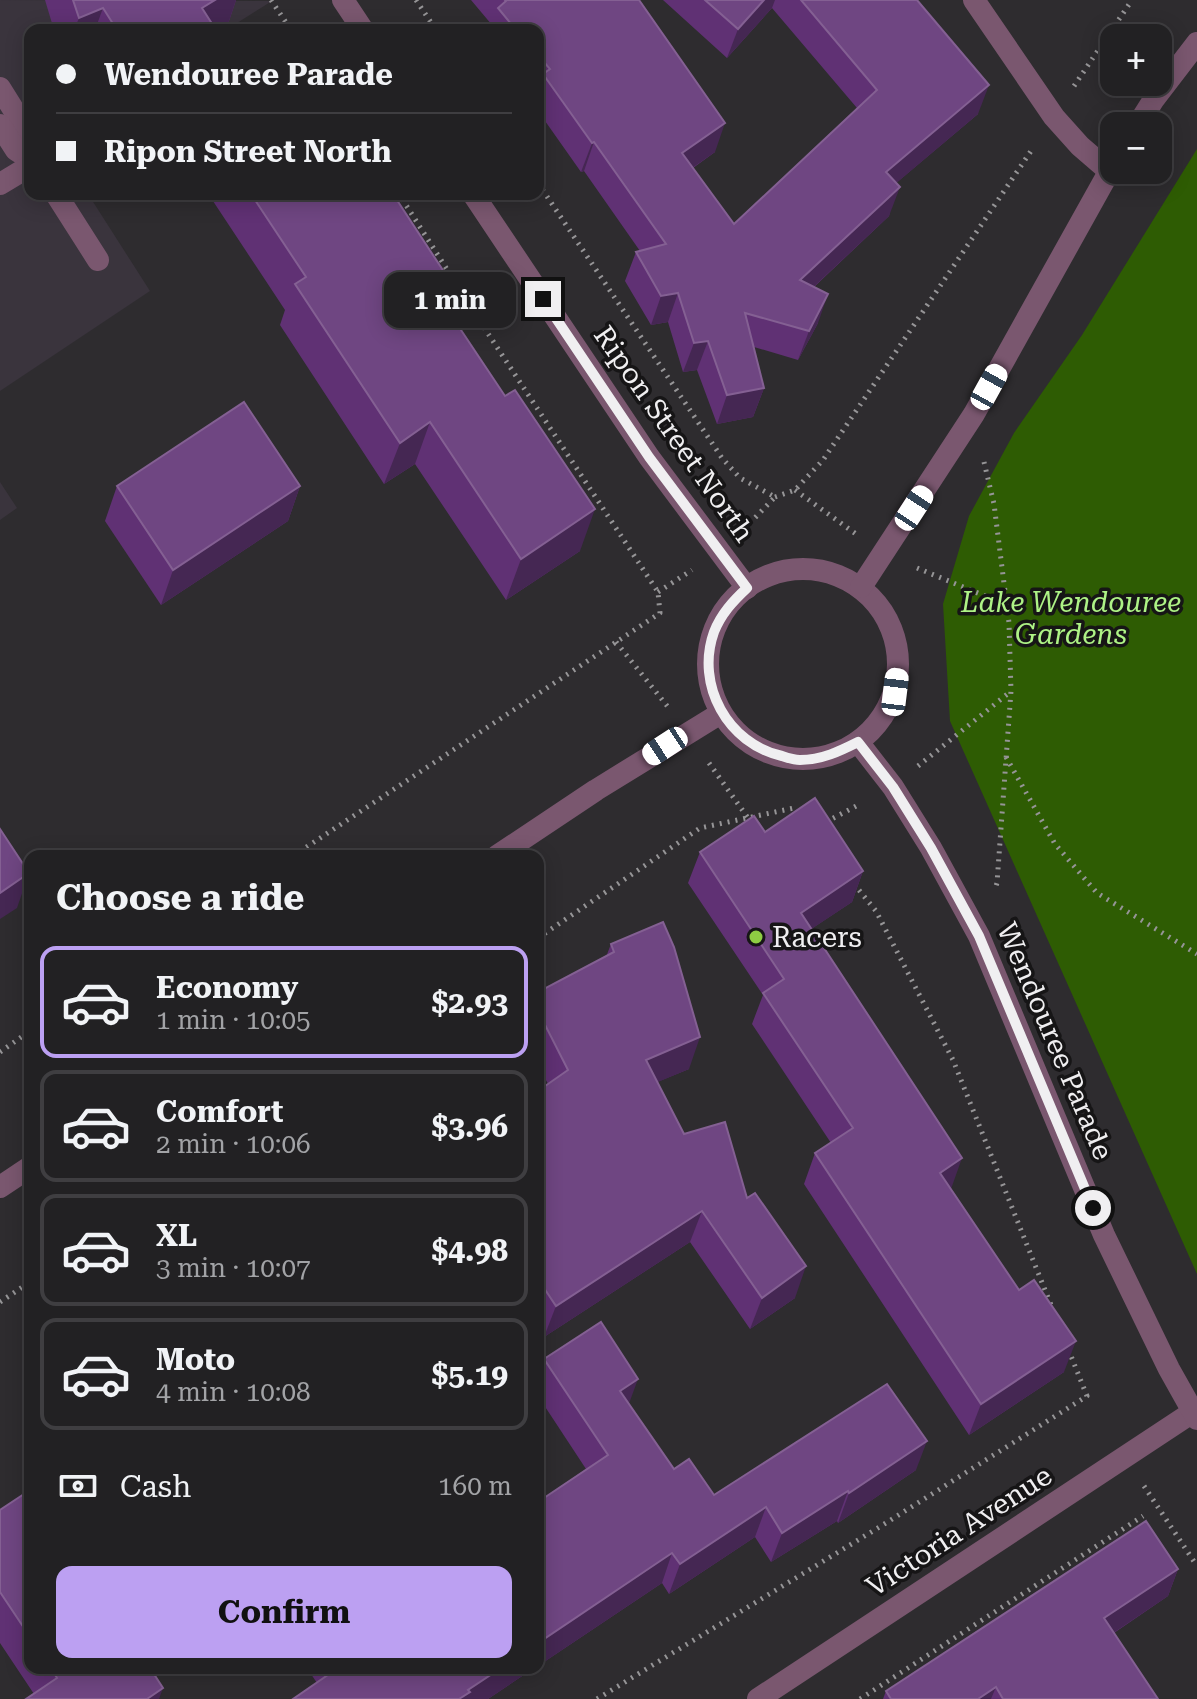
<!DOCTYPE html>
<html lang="en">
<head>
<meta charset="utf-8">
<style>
	body { margin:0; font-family:"Roboto Serif",serif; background:#2a292b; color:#f1f3f6; height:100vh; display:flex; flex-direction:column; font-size:30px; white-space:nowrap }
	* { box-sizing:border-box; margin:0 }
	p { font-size:26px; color:#a2a3a6 }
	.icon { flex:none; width:44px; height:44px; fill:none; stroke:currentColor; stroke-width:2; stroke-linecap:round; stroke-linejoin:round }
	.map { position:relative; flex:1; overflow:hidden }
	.drawer { position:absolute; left:24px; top:850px; width:520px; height:824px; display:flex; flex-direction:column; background:#222123; border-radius:16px; box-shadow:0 4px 20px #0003,0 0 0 2px #3f3e41 }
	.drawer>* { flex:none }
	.guide { position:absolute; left:24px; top:24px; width:520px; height:176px; border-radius:16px; box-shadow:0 4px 20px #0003,0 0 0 2px #3f3e41; display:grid; align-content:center; height:176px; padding:0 32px; background:#222123 }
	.buttons { position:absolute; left:1100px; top:24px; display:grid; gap:16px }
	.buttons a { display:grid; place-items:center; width:72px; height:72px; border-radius:16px; background:#222123; box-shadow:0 4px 20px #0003,0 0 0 2px #3f3e41; font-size:40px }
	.end { position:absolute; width:36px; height:36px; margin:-18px; border:10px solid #f0eff1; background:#111; box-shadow:0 0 0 4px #111 }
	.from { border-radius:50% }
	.bubble { position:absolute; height:56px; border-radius:16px; background:#222123; box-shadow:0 4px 20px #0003,0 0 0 2px #3f3e41; font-size:26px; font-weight:700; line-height:56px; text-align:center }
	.car { position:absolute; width:24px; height:48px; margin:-24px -12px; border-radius:10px; box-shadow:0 0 6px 2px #0007; background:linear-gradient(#fff 24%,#345 0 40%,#fff 0 76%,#345 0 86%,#fff 0) }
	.guide b { display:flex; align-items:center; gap:28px; height:76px; font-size:30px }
	.guide b+b { border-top:2px solid #3f3e41 }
	.guide i { width:20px; height:20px; background:#f1f3f6 }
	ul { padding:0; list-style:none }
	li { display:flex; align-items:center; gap:24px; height:112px; margin:0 16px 12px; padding:0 16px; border:4px solid #3f3e41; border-radius:16px }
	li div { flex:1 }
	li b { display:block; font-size:30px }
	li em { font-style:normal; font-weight:700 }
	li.active { border-color:#bca0f2 }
	li>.icon { width:72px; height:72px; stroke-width:1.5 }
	h2 { padding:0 32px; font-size:36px; line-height:96px }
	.pay { display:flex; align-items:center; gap:20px; height:88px; padding:0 32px; font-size:30px }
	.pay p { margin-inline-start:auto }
	.cta { display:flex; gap:16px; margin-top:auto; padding:16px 32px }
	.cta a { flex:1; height:92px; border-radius:16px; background:#bca0f2; color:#111; font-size:32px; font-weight:700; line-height:92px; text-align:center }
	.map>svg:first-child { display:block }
</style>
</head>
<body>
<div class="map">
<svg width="1197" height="1699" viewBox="0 0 1197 1699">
	<rect width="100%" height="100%" fill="#2e2c2f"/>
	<g fill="#3a343d">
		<path d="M 0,0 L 272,1 L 226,30 L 30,30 L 30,194 L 88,194 L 150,291 L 0,391 Z"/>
		<path d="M 0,482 L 17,508 L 0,520 Z"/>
	</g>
	<path fill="#2e5c03" d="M 1197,149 L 1197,1274 L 950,721 L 943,604 L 969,516 L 1014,433 L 1082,335 Z"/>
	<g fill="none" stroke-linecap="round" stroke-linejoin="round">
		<g stroke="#969597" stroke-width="5" stroke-dasharray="2 6" stroke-linecap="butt">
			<path d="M 271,0 L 291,30"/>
			<path d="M 416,0 L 436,30"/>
			<path d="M 1074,86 L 1132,0"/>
			<path d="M 538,183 L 722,458 L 740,478 L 775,497 L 746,527"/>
			<path d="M 984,462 L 994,504 L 1009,623 L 1011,691 L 997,883 L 995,889"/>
			<path d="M 795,490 L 856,534"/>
			<path d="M 775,497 L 795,490 L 823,460 L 1033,148"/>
			<path d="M 917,568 L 1007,605"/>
			<path d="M 658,592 L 692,570"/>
			<path d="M 616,642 L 668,707"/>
			<path d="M 1006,757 L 1055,844 L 1097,893 L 1197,954"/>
			<path d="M 709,763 L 748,818"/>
			<path d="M 918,766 L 1010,692"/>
			<path d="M 826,822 L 860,804"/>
			<path d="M 293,856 L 660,613 L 658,592 L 485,329 L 399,194"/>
			<path d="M 854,884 L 876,911 L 953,1060 L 1051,1305"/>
			<path d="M 538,938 L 700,828 L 794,808 L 798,813"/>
			<path d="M 0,1052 L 30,1031"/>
			<path d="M 0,1302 L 30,1282"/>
			<path d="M 1144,1486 L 1197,1566"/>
			<path d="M 597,1699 L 886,1523 L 1087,1396 L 1069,1351"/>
			<path d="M 860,1699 L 1143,1516"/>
		</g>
		<g stroke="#7a576f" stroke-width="22">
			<path d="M 0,88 L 30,136"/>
			<path d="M 0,125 L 16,150 L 30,159"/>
			<path d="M 0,184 L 30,166"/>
			<path d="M 56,194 L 98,260"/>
		</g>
		<g stroke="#7a576f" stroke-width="22">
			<path d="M 974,0 L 1054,117 L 1080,146 L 1109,171"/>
			<path d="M 758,1699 L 1193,1412"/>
		</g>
		<g stroke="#7a576f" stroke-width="22">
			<path d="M 343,0 L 363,30"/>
			<path d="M 1137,126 L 1154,99 L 1197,43"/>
			<path d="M 473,194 L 649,457 L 747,588"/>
			<circle cx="803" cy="664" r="95"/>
			<path d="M 861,587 L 974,414 L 1114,163"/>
			<path d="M 858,742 L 893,787 L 931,848 L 979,936 L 1104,1235 L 1169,1369 L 1197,1419"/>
			<path d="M 497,856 L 596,790 L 721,713"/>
			<path d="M 0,1187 L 30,1167"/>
		</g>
	</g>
	<g fill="#603174">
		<path d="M 45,0 L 236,0 L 228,24 L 218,30 L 54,30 Z"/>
		<path d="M 471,0 L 639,0 L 715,152 L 693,168 L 734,224 L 857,108 L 772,8 L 727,58 L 663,0 L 917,0 L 978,114 L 896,183 L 889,216 L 814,287 L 818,323 L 798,360 L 754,347 L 764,388 L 753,417 L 717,424 L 697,370 L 683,372 L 668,322 L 651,325 L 625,281 L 636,252 L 640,251 L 584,171 L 581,172 L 538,111 L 538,30 L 490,30 L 492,25 Z"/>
		<path d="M 198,194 L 393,194 L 450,281 L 442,302 L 580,551 L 506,600 L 415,464 L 384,484 L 280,325 L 285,310 L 209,195 L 202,200 Z"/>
		<path d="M 117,486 L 300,486 L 288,521 L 161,605 L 105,521 Z"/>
		<path d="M 765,832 L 863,871 L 852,902 L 811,929 L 951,1189 L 1064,1372 L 969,1435 L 804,1184 L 815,1153 L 831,1143 L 752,1024 L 763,995 L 688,883 L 700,852 Z"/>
		<path d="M 611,944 L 689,1069 L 657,1082 L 684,1134 L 747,1198 L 795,1298 L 750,1329 L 690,1242 L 544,1337 L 538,1328 L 538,1091 L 548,1084 L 538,1065 L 538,992 L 606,957 Z"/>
		<path d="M 544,1359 L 629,1404 L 674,1469 L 714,1495 L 916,1470 L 838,1523 L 837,1521 L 771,1562 L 755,1537 L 669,1594 L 662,1583 L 538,1666 L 538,1502 L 586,1469 L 538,1396 L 538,1376 Z"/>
		<path d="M 30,1490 L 30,1668 L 150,1668 L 34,1694 L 0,1643 L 0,1510 Z"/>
		<path d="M 1178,1569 L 1168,1596 L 1114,1633 L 1158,1699 L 883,1699 L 886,1691 Z"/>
		<path d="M 307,1668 L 534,1668 L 488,1699 L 293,1699 L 317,1683 Z"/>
	</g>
	<g fill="#452753">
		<path d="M 215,0 L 236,0 L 228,24 L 218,30 L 194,30 L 202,8 Z"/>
		<path d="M 764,0 L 775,0 L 772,8 L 727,58 L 738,29 Z"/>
		<path d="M 103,8 L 95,30 L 74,30 L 79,18 Z"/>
		<path d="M 989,85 L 978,114 L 875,201 L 886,172 Z"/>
		<path d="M 725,123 L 715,152 L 672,182 L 682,153 Z"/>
		<path d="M 594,142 L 584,171 L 581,172 L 592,143 Z"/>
		<path d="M 900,187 L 889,216 L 790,309 L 800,280 Z"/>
		<path d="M 450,281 L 435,322 L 435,291 Z"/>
		<path d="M 678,293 L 668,322 L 651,325 L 661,296 Z"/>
		<path d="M 828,294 L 818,323 L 798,360 L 809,331 Z"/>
		<path d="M 708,341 L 697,370 L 683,372 L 694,343 Z"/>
		<path d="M 764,388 L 753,417 L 717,424 L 727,395 Z"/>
		<path d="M 430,422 L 415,464 L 384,484 L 400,443 Z"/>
		<path d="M 300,486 L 288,521 L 161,605 L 173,570 Z"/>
		<path d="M 595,509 L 580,551 L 506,600 L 521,559 Z"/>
		<path d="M 863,871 L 852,902 L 789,944 L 801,913 Z"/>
		<path d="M 29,873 L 17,908 L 0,919 L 0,893 Z"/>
		<path d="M 700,1037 L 689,1069 L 634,1092 L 646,1060 Z"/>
		<path d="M 962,1158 L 951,1189 L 940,1173 Z"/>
		<path d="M 702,1211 L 690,1242 L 544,1337 L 556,1306 Z"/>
		<path d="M 806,1266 L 795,1298 L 750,1329 L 762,1298 Z"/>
		<path d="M 1076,1341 L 1064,1372 L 969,1435 L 981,1404 Z"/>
		<path d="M 638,1379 L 627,1409 L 620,1391 Z"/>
		<path d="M 927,1441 L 916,1470 L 838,1523 L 849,1493 Z"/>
		<path d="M 848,1491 L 837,1521 L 771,1562 L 782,1533 Z"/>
		<path d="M 766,1507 L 755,1537 L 669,1594 L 680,1564 Z"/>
		<path d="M 672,1553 L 662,1583 L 538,1666 L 538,1643 Z"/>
		<path d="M 1178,1569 L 1168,1596 L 1094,1646 L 1104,1618 Z"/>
		<path d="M 501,1668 L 534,1668 L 488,1699 L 459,1699 L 468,1690 Z"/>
		<path d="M 996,1687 L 991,1699 L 978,1699 Z"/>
		<path d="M 163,1688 L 159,1699 L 147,1699 Z"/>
	</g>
	<g fill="#6f4682" stroke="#846093" stroke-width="2">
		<path d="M 73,0 L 215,0 L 202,8 L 216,30 L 117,30 L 103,8 L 79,18 Z"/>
		<path d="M 505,0 L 639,0 L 725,123 L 682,153 L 734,224 L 877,90 L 801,0 L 917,0 L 989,85 L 886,172 L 900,187 L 800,280 L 828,294 L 809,331 L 745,313 L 764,388 L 727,395 L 708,341 L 694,343 L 678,293 L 661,296 L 636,252 L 666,244 L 594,142 L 592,143 L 543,74 L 550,69 L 538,55 L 538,30 L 516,30 L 498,8 L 506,1 Z"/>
		<path d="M 705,0 L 764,0 L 738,29 Z"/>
		<path d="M 251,194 L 393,194 L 450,281 L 435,291 L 505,396 L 515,390 L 595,509 L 521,559 L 430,422 L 400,443 L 295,284 L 306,277 Z"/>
		<path d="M 244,402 L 300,486 L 173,570 L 117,486 Z"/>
		<path d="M 815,798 L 863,871 L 801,913 L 962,1158 L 940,1173 L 1019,1290 L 1034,1280 L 1076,1341 L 981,1404 L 815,1153 L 853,1128 L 763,993 L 784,979 L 700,852 L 754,816 L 765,832 Z"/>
		<path d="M 0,829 L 29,873 L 0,893 Z"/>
		<path d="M 663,922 L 674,947 L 700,1037 L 646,1060 L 684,1134 L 725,1122 L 747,1198 L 755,1193 L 806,1266 L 762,1298 L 702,1211 L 556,1306 L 538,1279 L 538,1091 L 568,1070 L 538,1011 L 538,992 L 614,952 L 611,944 Z"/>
		<path d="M 601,1322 L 638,1379 L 620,1391 L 674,1469 L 689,1459 L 714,1495 L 887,1384 L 927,1441 L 849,1493 L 848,1491 L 782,1533 L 766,1507 L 680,1564 L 672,1553 L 538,1643 L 538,1502 L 608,1455 L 544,1359 Z"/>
		<path d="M 30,1490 L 30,1637 L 0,1592 L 0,1510 Z"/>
		<path d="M 1146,1521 L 1178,1569 L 1104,1618 L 1158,1699 L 1003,1699 L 996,1687 L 978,1699 L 891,1699 L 886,1691 Z"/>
		<path d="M 51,1668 L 150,1668 L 163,1688 L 147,1699 L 26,1699 L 57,1678 Z"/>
		<path d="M 338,1668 L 501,1668 L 468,1690 L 470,1692 L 459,1699 L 293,1699 Z"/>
	</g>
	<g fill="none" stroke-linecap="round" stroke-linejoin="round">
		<path stroke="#f0eff1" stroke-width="10" d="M 543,299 L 649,457 L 747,588 C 733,601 721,614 714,632 C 695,685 728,744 782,756 C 788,758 794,760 800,760 C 822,760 840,751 858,742 L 893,787 L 931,848 L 979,936 L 1093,1208"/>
	</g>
	<circle fill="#8ecd43" stroke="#161516" stroke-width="3" cx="756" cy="937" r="8"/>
	<g text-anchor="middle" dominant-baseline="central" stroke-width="7" stroke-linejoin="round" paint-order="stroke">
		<g font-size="28" fill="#f0eff1" stroke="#161516">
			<text transform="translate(674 434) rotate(55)">Ripon Street North</text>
			<text transform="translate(1055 1041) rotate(67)">Wendouree Parade</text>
			<text transform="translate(959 1531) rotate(-33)">Victoria Avenue</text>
		</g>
		<g font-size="28" font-style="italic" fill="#aef386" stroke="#161516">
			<text x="1071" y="602">Lake Wendouree<tspan x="1071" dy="32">Gardens</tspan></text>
		</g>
		<g font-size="28" fill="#f0eff1" stroke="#161516" text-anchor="start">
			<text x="772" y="937">Racers</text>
		</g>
	</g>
</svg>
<div class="buttons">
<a>+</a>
<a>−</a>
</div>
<i class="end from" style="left:1093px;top:1208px"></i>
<i class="end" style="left:543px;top:299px"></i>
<div class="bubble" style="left:384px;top:272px;width:132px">1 min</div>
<i class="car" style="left:989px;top:387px;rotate:29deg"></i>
<i class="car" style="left:914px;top:508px;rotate:33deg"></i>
<i class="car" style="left:895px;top:692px;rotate:7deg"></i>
<i class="car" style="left:665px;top:746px;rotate:237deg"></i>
<div class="guide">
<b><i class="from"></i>Wendouree Parade</b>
<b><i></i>Ripon Street North</b>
</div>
<section class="drawer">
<h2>Choose a ride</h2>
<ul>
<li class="active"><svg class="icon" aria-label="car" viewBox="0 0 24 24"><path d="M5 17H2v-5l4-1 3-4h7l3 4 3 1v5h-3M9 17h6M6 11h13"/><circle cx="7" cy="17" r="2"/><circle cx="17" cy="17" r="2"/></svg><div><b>Economy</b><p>1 min · 10:05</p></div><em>$2.93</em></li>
<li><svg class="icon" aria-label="car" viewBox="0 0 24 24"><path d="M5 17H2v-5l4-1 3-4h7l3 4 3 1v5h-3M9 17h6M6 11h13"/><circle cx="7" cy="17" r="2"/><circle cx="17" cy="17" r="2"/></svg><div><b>Comfort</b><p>2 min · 10:06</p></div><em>$3.96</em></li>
<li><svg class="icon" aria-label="car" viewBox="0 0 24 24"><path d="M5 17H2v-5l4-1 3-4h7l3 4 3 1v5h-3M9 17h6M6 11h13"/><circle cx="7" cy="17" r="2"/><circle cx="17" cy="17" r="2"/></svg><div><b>XL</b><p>3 min · 10:07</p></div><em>$4.98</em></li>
<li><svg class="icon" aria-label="car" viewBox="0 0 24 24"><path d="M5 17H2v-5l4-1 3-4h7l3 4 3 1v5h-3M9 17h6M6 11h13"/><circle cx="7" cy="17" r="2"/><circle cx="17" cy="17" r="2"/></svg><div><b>Moto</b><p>4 min · 10:08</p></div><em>$5.19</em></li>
</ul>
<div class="pay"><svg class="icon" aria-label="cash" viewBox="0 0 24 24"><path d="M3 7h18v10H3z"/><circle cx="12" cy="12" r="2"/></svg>Cash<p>160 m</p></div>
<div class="cta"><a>Confirm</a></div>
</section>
</div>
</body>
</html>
